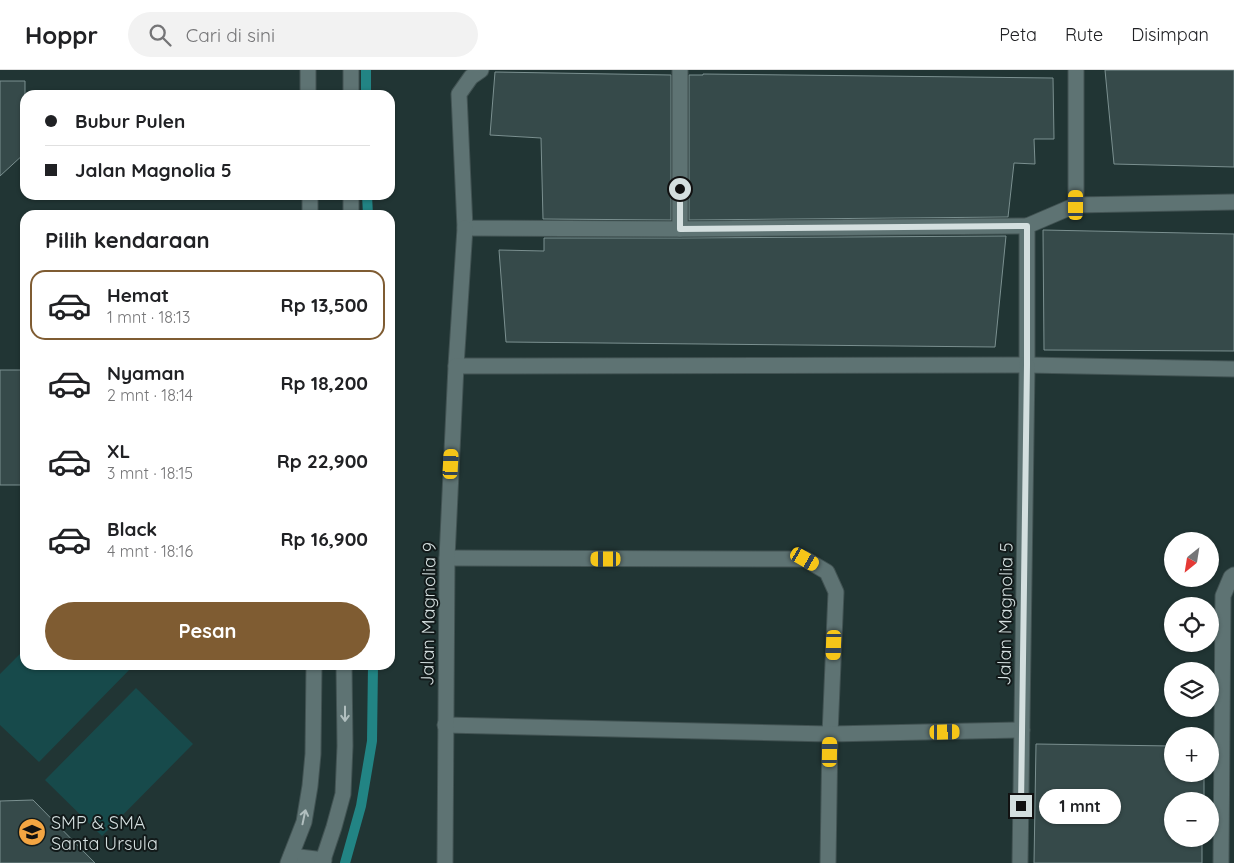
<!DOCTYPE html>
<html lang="id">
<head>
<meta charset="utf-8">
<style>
	body { margin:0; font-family:Quicksand,sans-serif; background:#f2f2f2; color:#202124; height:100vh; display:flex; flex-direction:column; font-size:19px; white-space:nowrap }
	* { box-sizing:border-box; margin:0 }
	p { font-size:16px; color:#757577 }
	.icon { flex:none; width:28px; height:28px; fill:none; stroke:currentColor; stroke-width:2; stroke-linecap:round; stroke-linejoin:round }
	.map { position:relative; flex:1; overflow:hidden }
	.sheet { position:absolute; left:20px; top:140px; width:375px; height:460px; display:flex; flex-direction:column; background:#fff; border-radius:15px; box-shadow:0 1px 4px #0004 }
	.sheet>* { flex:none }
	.hud { position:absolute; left:20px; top:20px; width:375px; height:110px; border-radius:15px; box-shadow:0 1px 4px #0004; display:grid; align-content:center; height:110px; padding:0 25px; background:#fff }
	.needle { width:32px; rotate:210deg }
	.fabs { position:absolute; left:1164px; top:462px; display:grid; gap:10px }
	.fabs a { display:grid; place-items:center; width:55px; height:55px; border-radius:50%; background:#fff; box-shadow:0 1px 4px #0004; font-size:25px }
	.end { position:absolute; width:22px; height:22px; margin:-11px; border:6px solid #d4dfdf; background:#111; box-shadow:0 0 0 2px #111 }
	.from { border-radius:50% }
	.bubble { position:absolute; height:35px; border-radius:18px; background:#fff; box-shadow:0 1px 4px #0004; font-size:16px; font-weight:700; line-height:35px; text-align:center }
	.car { position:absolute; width:15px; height:30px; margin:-15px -8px; border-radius:6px; box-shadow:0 0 4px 1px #0007; background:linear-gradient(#f5c518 24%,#345 0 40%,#f5c518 0 76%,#345 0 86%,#f5c518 0) }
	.hud b { display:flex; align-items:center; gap:18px; height:48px; font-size:19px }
	.hud b+b { border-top:1px solid #e0e0e0 }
	.hud i { width:12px; height:12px; background:#202124 }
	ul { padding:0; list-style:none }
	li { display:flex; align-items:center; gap:15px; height:70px; margin:0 10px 8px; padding:0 15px; border:2px solid transparent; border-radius:15px }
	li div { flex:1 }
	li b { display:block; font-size:19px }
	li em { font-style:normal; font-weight:700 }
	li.selected { border-color:#7f5c32 }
	li>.icon { width:45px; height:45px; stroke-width:1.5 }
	h2 { padding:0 25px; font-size:22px; line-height:60px }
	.cta { display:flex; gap:10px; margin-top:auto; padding:10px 25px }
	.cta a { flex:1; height:58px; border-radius:30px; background:#7f5c32; color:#fff; font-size:20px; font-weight:700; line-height:58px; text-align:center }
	header { display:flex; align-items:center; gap:30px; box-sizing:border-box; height:70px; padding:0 25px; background:#fff; border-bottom:1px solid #e0e0e0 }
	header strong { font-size:24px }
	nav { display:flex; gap:28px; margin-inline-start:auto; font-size:18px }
	.search { width:350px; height:45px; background:#f2f2f2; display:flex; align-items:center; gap:12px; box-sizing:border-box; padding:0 18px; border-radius:28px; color:#757577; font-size:19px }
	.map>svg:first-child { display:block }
</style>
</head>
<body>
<header>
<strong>Hoppr</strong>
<div class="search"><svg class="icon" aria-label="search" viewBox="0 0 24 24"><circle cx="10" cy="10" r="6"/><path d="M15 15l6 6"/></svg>Cari di sini</div>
<nav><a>Peta</a><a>Rute</a><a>Disimpan</a></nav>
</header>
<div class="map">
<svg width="1234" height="793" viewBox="0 0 1234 793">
	<rect width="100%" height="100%" fill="#213534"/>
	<g fill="#174a4b">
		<path d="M 25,579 L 25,595 L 134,595 L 39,692 L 0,655 L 0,604 Z"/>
		<path d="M 136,618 L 193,674 L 102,766 L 45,710 Z"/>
	</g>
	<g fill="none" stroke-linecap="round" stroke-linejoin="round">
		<g stroke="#228484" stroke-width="10">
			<path d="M 366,0 L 366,25"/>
			<path d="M 367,125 L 368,145"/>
			<path d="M 345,793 L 361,736 L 372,671 L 373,595"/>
		</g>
	</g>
	<g fill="#364a4a" stroke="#7b9090">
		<path d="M 1105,0 L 1234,0 L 1234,97 L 1114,94 Z"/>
		<path d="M 495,2 L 671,5 L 671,150 L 543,149 L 541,68 L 490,65 Z"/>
		<path d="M 703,4 L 1053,8 L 1054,69 L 1034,69 L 1035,94 L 1014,93 L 1008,147 L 689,150 L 689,5 L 703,5 Z"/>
		<path d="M 0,11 L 25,11 L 25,83 L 0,106 Z"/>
		<path d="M 1043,160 L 1234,164 L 1234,281 L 1044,280 Z"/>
		<path d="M 1006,166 L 995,277 L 506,272 L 499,180 L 544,181 L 544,168 L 680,168 Z"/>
		<rect x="0" y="300" width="25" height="115"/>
		<path d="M 1036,674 L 1172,676 L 1172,704 L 1204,704 L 1204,731 L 1172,731 L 1172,769 L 1202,769 L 1202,793 L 1034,793 Z"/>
		<path d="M 33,730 L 95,793 L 0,793 L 0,731 Z"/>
	</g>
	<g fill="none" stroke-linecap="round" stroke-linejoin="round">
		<g stroke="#425353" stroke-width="17">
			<g id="lane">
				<path d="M 308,0 L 308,25"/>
				<path d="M 481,0 L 471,7 L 459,24 L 465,158 L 680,159 L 1027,156"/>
				<path d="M 351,25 L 351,0"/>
				<path d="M 310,125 L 310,145"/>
				<path d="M 1076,135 L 1076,0"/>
				<path d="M 351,145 L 351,125"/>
				<path d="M 680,159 L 680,0"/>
				<path d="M 1027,295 L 1027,156 L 1076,135 L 1234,132"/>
				<path d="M 456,296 L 465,158"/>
				<path d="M 291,786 L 324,790"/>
				<path d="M 288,793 L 304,752 L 310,716 L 313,684 L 314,595"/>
				<path d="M 322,793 L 334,757 L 343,724 L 345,676 L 344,595"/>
			</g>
		</g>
		<g stroke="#425353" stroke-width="17">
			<g id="street">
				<path d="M 447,488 L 805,489 L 827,502 L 836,522 L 830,664 L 828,793"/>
				<path d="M 445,655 L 830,664 L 1022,660"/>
				<path d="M 445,793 L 447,488 L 456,296 L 1027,295 L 1234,299"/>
				<path d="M 1020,793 L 1027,295"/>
				<path d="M 1221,793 L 1223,526 L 1231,507 L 1234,505"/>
			</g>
		</g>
		<use href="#lane" stroke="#5e7373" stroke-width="15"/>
		<use href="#street" stroke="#5e7373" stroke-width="15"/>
	</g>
	<defs><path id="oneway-shaft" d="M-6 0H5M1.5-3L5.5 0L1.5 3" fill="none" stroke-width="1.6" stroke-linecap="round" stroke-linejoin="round" transform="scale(1.25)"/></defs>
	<g stroke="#b1bfbf">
		<use href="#oneway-shaft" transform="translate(345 644) rotate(90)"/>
		<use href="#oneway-shaft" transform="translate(304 747) rotate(-78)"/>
	</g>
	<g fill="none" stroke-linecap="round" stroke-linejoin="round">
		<path stroke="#d4dfdf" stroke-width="6" d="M 680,119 L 680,159 L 1027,156 L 1027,295 L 1021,736"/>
	</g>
	<defs>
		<g id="school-disc" transform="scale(1.4375)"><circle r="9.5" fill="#f3a542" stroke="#121a1a"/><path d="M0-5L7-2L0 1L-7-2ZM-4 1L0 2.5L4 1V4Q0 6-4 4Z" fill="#111"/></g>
	</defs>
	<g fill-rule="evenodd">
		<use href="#school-disc" x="32" y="762"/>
	</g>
	<g text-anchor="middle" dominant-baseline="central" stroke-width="4" stroke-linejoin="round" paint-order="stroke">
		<g font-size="18" fill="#d4dfdf" stroke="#121a1a">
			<text transform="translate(428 544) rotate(-89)">Jalan Magnolia 9</text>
			<text transform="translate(1005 544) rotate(-89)">Jalan Magnolia 5</text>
		</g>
		<g font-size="18" fill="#d4dfdf" stroke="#121a1a" text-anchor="start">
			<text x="51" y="752">SMP &amp; SMA<tspan x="51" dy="21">Santa Ursula</tspan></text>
		</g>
	</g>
</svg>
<div class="fabs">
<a><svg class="needle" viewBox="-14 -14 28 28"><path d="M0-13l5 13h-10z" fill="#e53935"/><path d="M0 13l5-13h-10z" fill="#757577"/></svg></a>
<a><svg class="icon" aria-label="locate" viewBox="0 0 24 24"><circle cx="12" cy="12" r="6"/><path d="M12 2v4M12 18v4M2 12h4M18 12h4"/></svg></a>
<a><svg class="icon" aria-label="layers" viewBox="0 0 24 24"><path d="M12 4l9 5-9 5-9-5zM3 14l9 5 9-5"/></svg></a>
<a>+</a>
<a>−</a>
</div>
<i class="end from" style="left:680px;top:119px"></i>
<i class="end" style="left:1021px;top:736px"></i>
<div class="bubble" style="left:1039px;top:719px;width:82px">1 mnt</div>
<i class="car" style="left:1076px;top:135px;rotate:0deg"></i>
<i class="car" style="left:451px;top:394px;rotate:3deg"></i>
<i class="car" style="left:606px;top:489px;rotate:270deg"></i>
<i class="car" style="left:805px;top:489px;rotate:120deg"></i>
<i class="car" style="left:834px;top:575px;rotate:182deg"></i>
<i class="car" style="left:945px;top:662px;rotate:89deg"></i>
<i class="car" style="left:830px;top:682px;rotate:1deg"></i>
<div class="hud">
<b><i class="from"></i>Bubur Pulen</b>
<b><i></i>Jalan Magnolia 5</b>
</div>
<section class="sheet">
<h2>Pilih kendaraan</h2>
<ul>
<li class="selected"><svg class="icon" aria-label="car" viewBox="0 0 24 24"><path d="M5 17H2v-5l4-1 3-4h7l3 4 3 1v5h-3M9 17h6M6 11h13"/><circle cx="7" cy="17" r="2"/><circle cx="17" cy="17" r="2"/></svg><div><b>Hemat</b><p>1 mnt · 18:13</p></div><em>Rp 13,500</em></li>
<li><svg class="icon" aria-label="car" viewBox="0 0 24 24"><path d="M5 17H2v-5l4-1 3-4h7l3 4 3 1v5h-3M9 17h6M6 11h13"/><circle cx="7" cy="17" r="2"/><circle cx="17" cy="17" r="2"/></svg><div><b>Nyaman</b><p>2 mnt · 18:14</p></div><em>Rp 18,200</em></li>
<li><svg class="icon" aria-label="car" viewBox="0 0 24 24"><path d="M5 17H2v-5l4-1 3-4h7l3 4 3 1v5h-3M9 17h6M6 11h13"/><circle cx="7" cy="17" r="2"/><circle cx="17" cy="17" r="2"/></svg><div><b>XL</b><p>3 mnt · 18:15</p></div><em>Rp 22,900</em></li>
<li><svg class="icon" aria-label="car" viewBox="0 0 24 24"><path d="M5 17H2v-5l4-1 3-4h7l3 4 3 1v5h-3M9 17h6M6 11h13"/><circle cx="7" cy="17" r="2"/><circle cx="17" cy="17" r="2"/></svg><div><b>Black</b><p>4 mnt · 18:16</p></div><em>Rp 16,900</em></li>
</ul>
<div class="cta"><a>Pesan</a></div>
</section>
</div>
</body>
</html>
